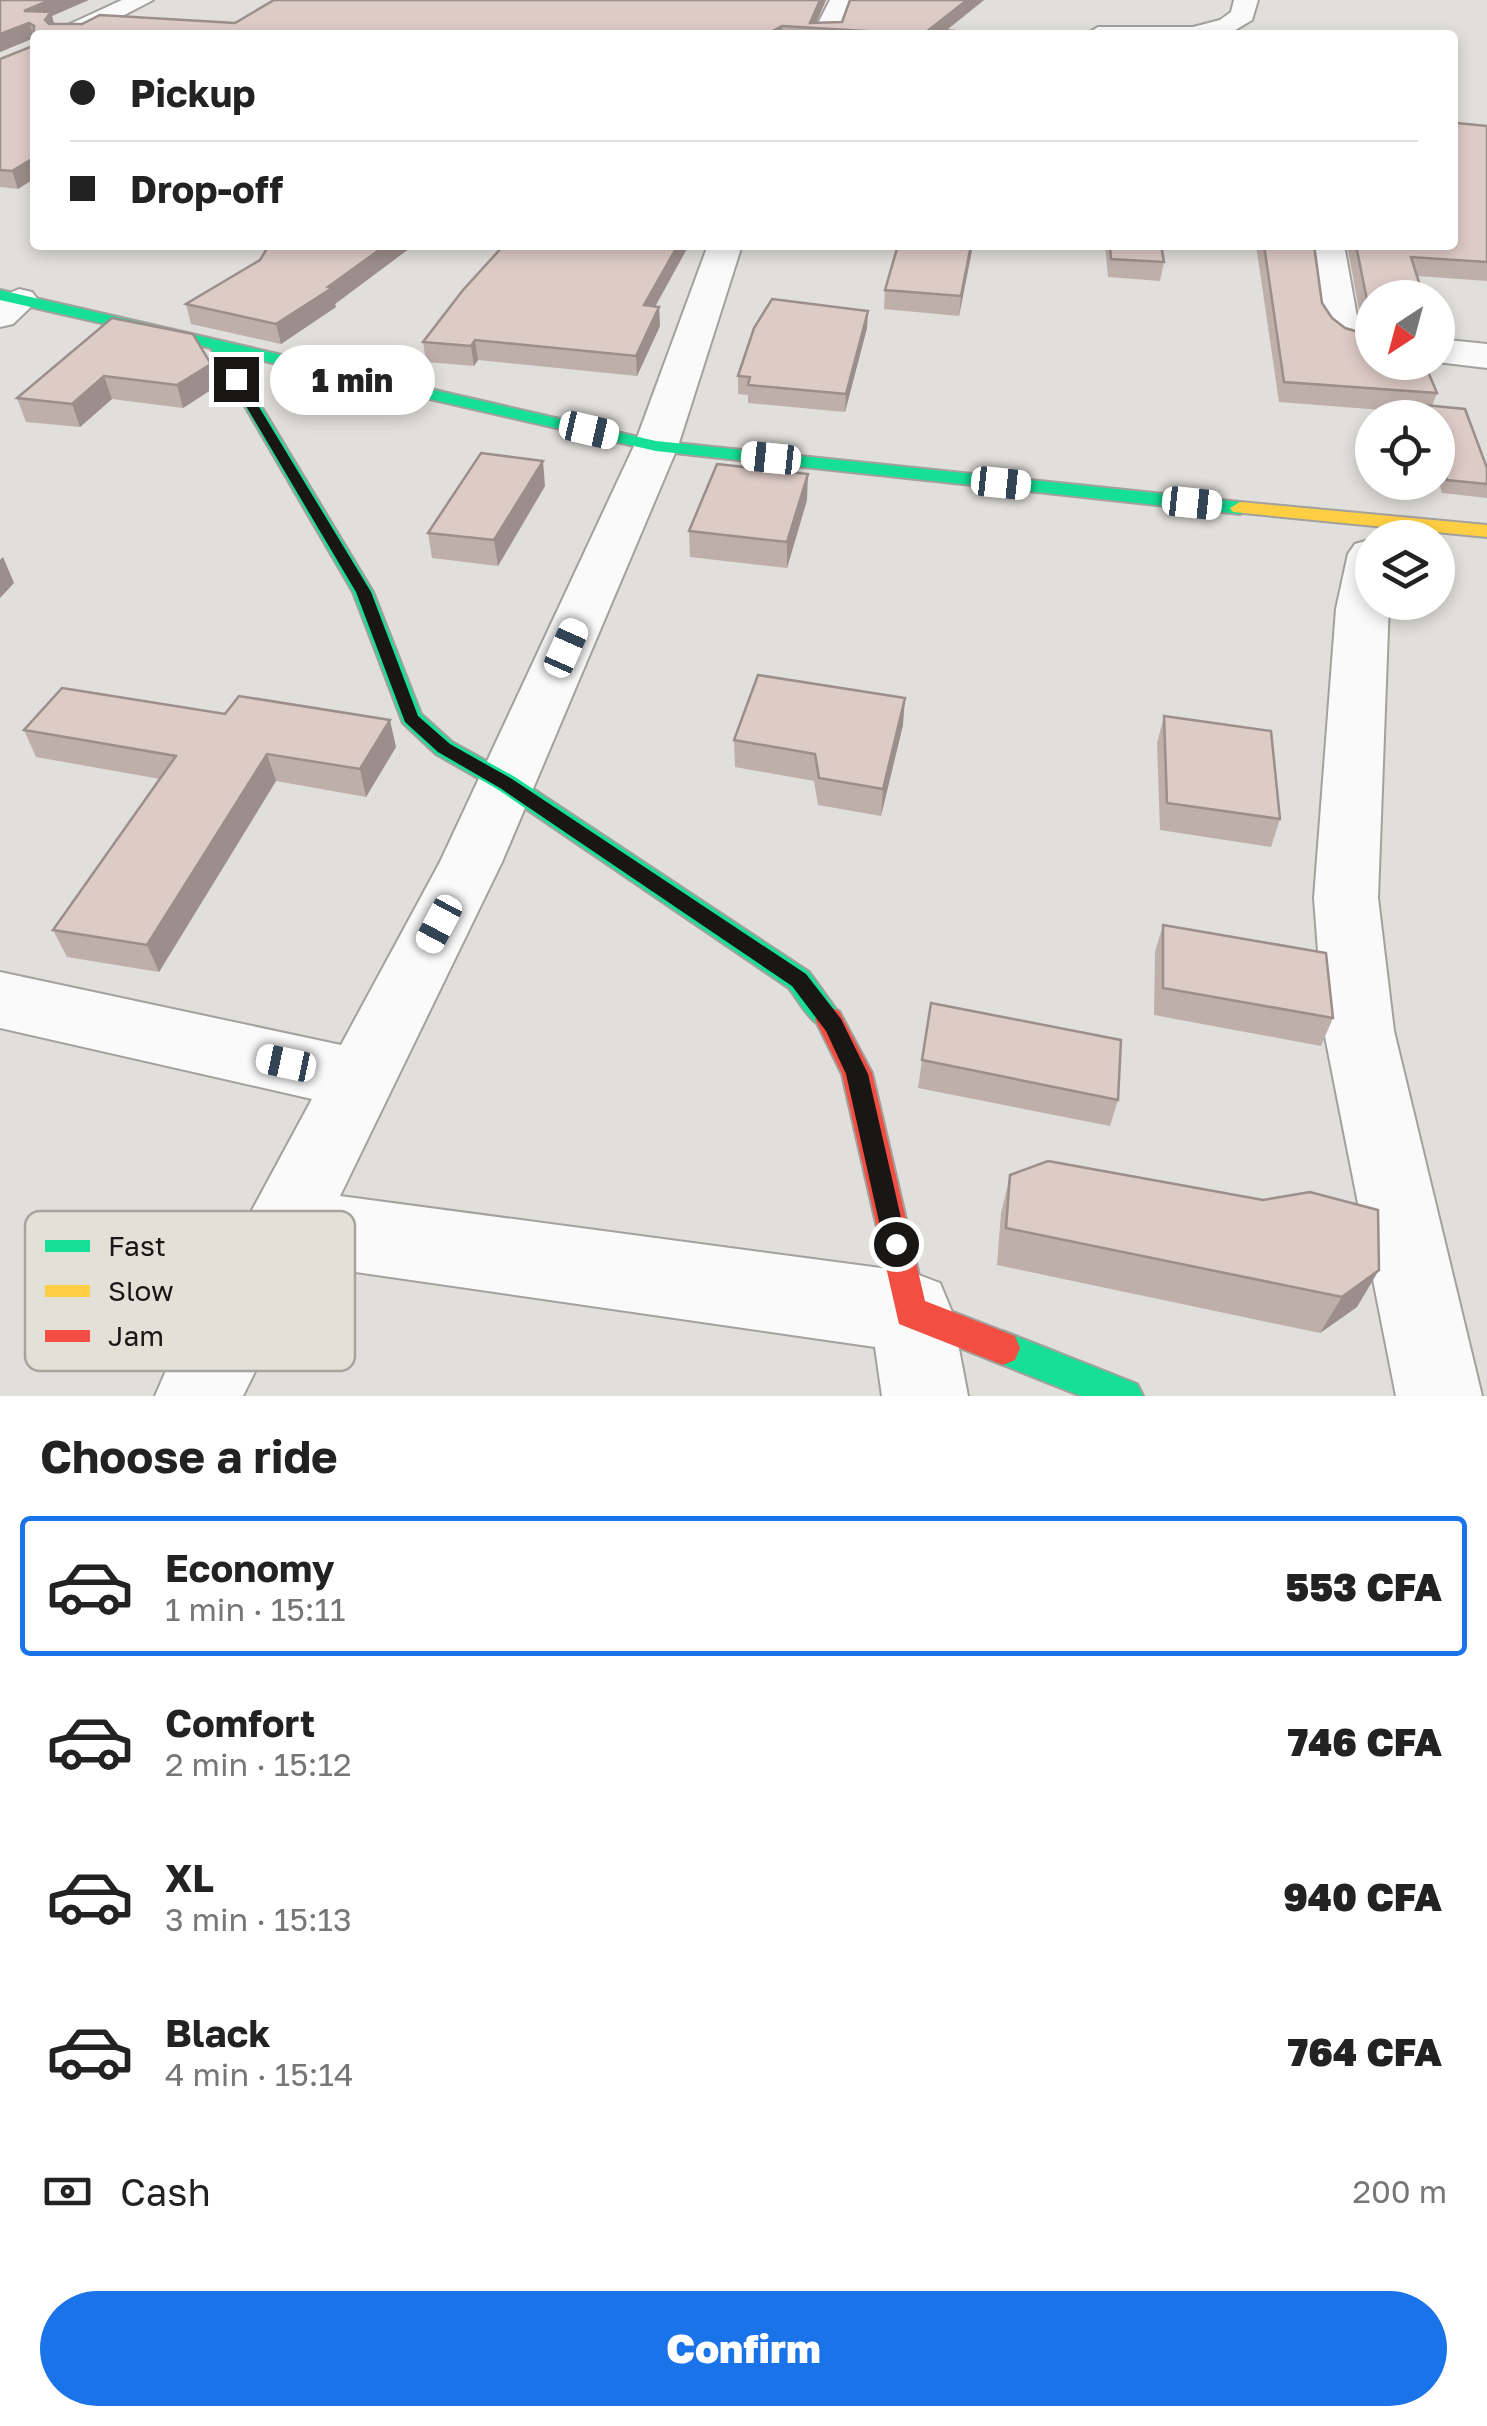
<!DOCTYPE html>
<html lang="en">
<head>
<meta charset="utf-8">
<style>
	body { margin:0; font-family:"Golos Text",sans-serif; background:#f2f2f2; color:#222; height:100vh; display:flex; flex-direction:column; font-size:38px; white-space:nowrap }
	* { box-sizing:border-box; margin:0 }
	p { font-size:32px; color:#767676 }
	.icon { flex:none; width:55px; height:55px; fill:none; stroke:currentColor; stroke-width:2; stroke-linecap:round; stroke-linejoin:round }
	.map { position:relative; height:1396px; overflow:hidden }
	.details { display:flex; flex-direction:column; background:#fff; flex:1 }
	.details>* { flex:none }
	.guide { position:absolute; left:30px; top:30px; width:1428px; height:220px; border-radius:10px; box-shadow:0 5px 15px #0003; display:grid; align-content:center; height:220px; padding:0 40px; background:#fff }
	.needle { width:65px; rotate:216deg }
	.buttons { position:absolute; left:1355px; top:280px; display:grid; gap:20px }
	.buttons a { display:grid; place-items:center; width:100px; height:100px; border-radius:50%; background:#fff; box-shadow:0 5px 15px #0003; font-size:50px }
	.end { position:absolute; width:45px; height:45px; margin:-22px; border:12px solid #181715; background:#fff; box-shadow:0 0 0 5px #fff }
	.from { border-radius:50% }
	.bubble { position:absolute; height:70px; border-radius:35px; background:#fff; box-shadow:0 5px 15px #0003; font-size:32px; font-weight:800; line-height:70px; text-align:center }
	.car { position:absolute; width:30px; height:60px; margin:-30px -15px; border-radius:12px; box-shadow:0 0 8px 2px #0007; background:linear-gradient(#fff 24%,#345 0 40%,#fff 0 76%,#345 0 86%,#fff 0) }
	.guide b { display:flex; align-items:center; gap:35px; height:95px; font-size:38px }
	.guide b+b { border-top:2px solid #e0e0e0 }
	.guide i { width:25px; height:25px; background:#222 }
	ul { padding:0; list-style:none }
	li { display:flex; align-items:center; gap:30px; height:140px; margin:0 20px 15px; padding:0 20px; border:5px solid transparent; border-radius:10px }
	li div { flex:1 }
	li b { display:block; font-size:38px }
	li em { font-style:normal; font-weight:800 }
	li.active { border-color:#1a73e8 }
	li>.icon { width:90px; height:90px; stroke-width:1.5 }
	h2 { padding:0 40px; font-size:45px; line-height:120px }
	.pay { display:flex; align-items:center; gap:25px; height:110px; padding:0 40px; font-size:38px }
	.pay p { margin-inline-start:auto }
	.button { display:flex; gap:20px; margin-top:auto; padding:20px 40px }
	.button a { flex:1; height:115px; border-radius:60px; background:#1a73e8; color:#fff; font-size:40px; font-weight:800; line-height:115px; text-align:center }
	.map>svg:first-child { display:block }
</style>
</head>
<body>
<div class="map">
<svg width="1487" height="1396" viewBox="0 0 1487 1396">
	<rect width="100%" height="100%" fill="#e0dfdb"/>
	<g fill="none" stroke-linecap="round" stroke-linejoin="round">
		<g stroke="#a2a19e" stroke-width="4">
			<g id="street">
				<path d="M 122,0 L 153,0 L 86,35 L 53,35 L 57,30 Z"/>
				<path d="M 830,0 L 854,0 L 838,35 L 812,35 Z"/>
				<path d="M 1234,0 L 1258,0 L 1252,20 L 1227,35 L 1085,35 L 1098,27 L 1193,27 L 1220,20 L 1231,12 Z"/>
				<path d="M 708,245 L 742,245 L 678,446 L 502,862 L 340,1196 L 911,1272 L 940,1283 L 952,1312 L 968,1396 L 882,1396 L 875,1347 L 307,1265 L 243,1396 L 155,1396 L 168,1366 L 312,1099 L 0,1028 L 0,972 L 341,1045 L 440,862 L 634,446 Z"/>
				<path d="M 1310,245 L 1344,245 L 1358,322 L 1372,330 L 1372,355 C 1349,350 1330,344 1320,322 Z"/>
				<path d="M 19,289 L 32,292 L 38,300 L 13,324 L 0,327 L 0,297 Z"/>
				<path d="M 1438,339 L 1487,344 L 1487,368 L 1437,362 Z"/>
				<path d="M 1372,539 L 1372,602 L 1389,602 L 1378,898 L 1394,1031 L 1482,1396 L 1396,1396 L 1324,1031 L 1314,898 L 1336,609 L 1348,554 L 1355,544 Z"/>
			</g>
		</g>
		<g stroke="#a2a19e" stroke-width="4">
			<g id="fast">
				<path d="M 0,290 L 656,441 L 1240,502 L 1250,508 L 1240,514 L 656,451 L 229,353 L 373,592 L 421,714 L 452,742 L 515,777 L 809,972 L 843,1019 L 839,1027 C 815,1035 802,1005 789,988 L 497,789 L 436,754 L 403,723 L 353,592 L 211,348 L 0,300 Z"/>
				<path d="M 1003,1331 L 1137,1384 L 1143,1396 L 1081,1396 L 991,1360 L 986,1348 L 991,1336 Z"/>
			</g>
		</g>
		<g stroke="#a2a19e" stroke-width="4">
			<path id="slow" d="M 1240,502 L 1487,525 L 1487,537 L 1233,512 L 1230,508 Z"/>
		</g>
		<g stroke="#a2a19e" stroke-width="4">
			<path id="jam" d="M 829,1007 L 839,1011 L 872,1073 L 925,1301 L 1015,1336 L 1020,1348 L 1015,1360 L 1003,1365 L 899,1324 L 842,1074 L 815,1019 L 819,1011 Z"/>
		</g>
		<use href="#street" fill="#fafafa" fill-rule="evenodd"/>
		<use href="#fast" fill="#16e098" fill-rule="evenodd"/>
		<use href="#slow" fill="#ffcf43" fill-rule="evenodd"/>
		<use href="#jam" fill="#f24e42" fill-rule="evenodd"/>
	</g>
	<g fill="#beafaa">
		<path d="M 0,0 L 52,16 L 54,24 L 235,23 L 826,0 L 816,23 L 842,22 L 850,0 L 984,0 L 946,31 L 1005,35 L 35,35 L 35,178 L 18,189 L 0,187 L 0,59 L 33,46 L 34,38 L 0,52 Z"/>
		<path d="M 1457,123 L 1487,126 L 1487,281 L 1417,276 L 1424,298 L 1372,298 L 1372,328 L 1361,320 L 1347,245 L 1452,245 Z"/>
		<path d="M 269,245 L 414,245 L 335,304 L 336,307 L 281,344 L 191,324 L 186,304 L 260,260 Z"/>
		<path d="M 498,245 L 689,245 L 655,306 L 659,307 L 660,326 L 637,376 L 478,360 L 474,366 L 426,362 L 423,342 L 503,246 Z"/>
		<path d="M 898,245 L 973,245 L 959,316 L 884,309 L 885,290 Z"/>
		<path d="M 1105,245 L 1161,245 L 1164,262 L 1160,281 L 1108,277 Z"/>
		<path d="M 1256,245 L 1314,245 L 1322,303 L 1332,318 L 1437,393 L 1432,406 L 1487,468 L 1487,498 L 1442,493 L 1438,478 L 1438,418 L 1419,418 L 1421,413 L 1279,402 Z"/>
		<path d="M 112,318 L 211,364 L 217,386 L 183,408 L 112,399 L 80,427 L 26,422 L 17,398 Z"/>
		<path d="M 867,328 L 845,412 L 748,403 L 748,395 L 738,394 L 738,376 Z"/>
		<path d="M 545,486 L 498,566 L 432,558 L 428,533 Z"/>
		<path d="M 807,500 L 787,568 L 690,557 L 689,531 Z"/>
		<path d="M 1164,716 L 1280,819 L 1271,847 L 1160,830 L 1157,743 Z"/>
		<path d="M 903,725 L 881,816 L 818,805 L 814,781 L 735,767 L 734,740 Z"/>
		<path d="M 24,730 L 396,747 L 366,797 L 276,781 L 159,972 L 67,957 L 53,930 L 160,779 L 36,757 Z"/>
		<path d="M 1163,925 L 1333,1018 L 1321,1046 L 1154,1015 L 1155,952 Z"/>
		<path d="M 922,1060 L 1118,1100 L 1110,1126 L 918,1088 Z"/>
		<path d="M 1010,1175 L 1263,1200 L 1357,1307 L 1320,1333 L 997,1265 L 1001,1213 Z"/>
	</g>
	<g fill="#9b8e8b">
		<path d="M 50,0 L 89,0 L 52,16 L 55,27 L 49,35 L 45,20 L 47,18 L 30,25 L 34,38 L 0,52 L 0,34 L 24,11 Z"/>
		<path d="M 820,0 L 826,0 L 814,28 L 810,23 Z"/>
		<path d="M 967,0 L 984,0 L 940,35 L 930,29 Z"/>
		<path d="M 782,26 L 782,35 L 765,35 Z"/>
		<path d="M 35,157 L 35,178 L 18,189 L 12,171 Z"/>
		<path d="M 386,245 L 414,245 L 335,304 L 336,307 L 281,344 L 276,324 Z"/>
		<path d="M 678,245 L 689,245 L 645,325 L 644,305 Z"/>
		<path d="M 971,245 L 973,245 L 959,316 L 961,296 Z"/>
		<path d="M 659,307 L 660,326 L 637,376 L 636,356 Z"/>
		<path d="M 868,311 L 867,328 L 845,412 L 846,394 Z"/>
		<path d="M 475,340 L 478,360 L 474,366 L 471,346 Z"/>
		<path d="M 211,364 L 217,386 L 183,408 L 177,385 Z"/>
		<path d="M 104,376 L 112,399 L 80,427 L 72,404 Z"/>
		<path d="M 543,461 L 545,486 L 498,566 L 494,540 Z"/>
		<path d="M 808,474 L 807,500 L 787,568 L 787,542 Z"/>
		<path d="M 3,557 L 14,583 L 0,598 L 0,560 Z"/>
		<path d="M 905,698 L 903,725 L 881,816 L 883,789 Z"/>
		<path d="M 390,720 L 396,747 L 366,797 L 360,769 Z"/>
		<path d="M 267,754 L 276,781 L 159,972 L 147,945 Z"/>
		<path d="M 1379,1270 L 1357,1307 L 1320,1333 L 1342,1297 Z"/>
	</g>
	<g fill="#ddcbc6" stroke="#9b8e8b" stroke-width="2.5">
		<path d="M 0,0 L 50,0 L 24,11 L 51,12 L 45,20 L 49,24 L 82,24 L 100,15 L 235,23 L 274,0 L 820,0 L 810,23 L 842,22 L 850,0 L 967,0 L 930,29 L 1005,35 L 883,35 L 885,32 L 782,26 L 765,35 L 35,35 L 35,157 L 12,171 L 0,170 L 0,59 L 33,46 L 34,26 L 29,23 L 0,34 Z"/>
		<path d="M 1452,116 L 1457,123 L 1487,126 L 1487,262 L 1411,257 L 1424,298 L 1395,296 L 1396,298 L 1372,298 L 1372,304 L 1367,300 L 1356,245 L 1452,245 Z"/>
		<path d="M 269,245 L 386,245 L 328,287 L 332,288 L 276,324 L 186,304 L 260,260 Z"/>
		<path d="M 504,245 L 678,245 L 644,305 L 659,307 L 636,356 L 475,340 L 471,346 L 423,342 L 463,290 Z"/>
		<path d="M 898,245 L 971,245 L 961,296 L 885,290 Z"/>
		<path d="M 1110,245 L 1161,245 L 1164,262 L 1111,259 Z"/>
		<path d="M 1264,245 L 1314,245 L 1322,303 L 1332,318 L 1345,328 L 1372,336 L 1372,362 L 1424,362 L 1437,393 L 1284,382 Z"/>
		<path d="M 772,299 L 868,311 L 846,394 L 748,385 L 750,377 L 738,376 L 754,328 Z"/>
		<path d="M 112,318 L 193,334 L 211,364 L 177,385 L 104,376 L 72,404 L 17,398 Z"/>
		<path d="M 1424,405 L 1465,409 L 1487,468 L 1487,484 L 1447,480 L 1438,450 L 1438,418 L 1427,418 Z"/>
		<path d="M 481,453 L 543,461 L 494,540 L 428,533 Z"/>
		<path d="M 717,464 L 808,474 L 787,542 L 689,531 Z"/>
		<path d="M 758,675 L 905,698 L 883,789 L 819,778 L 815,754 L 734,740 Z"/>
		<path d="M 62,688 L 225,714 L 239,696 L 390,720 L 360,769 L 267,754 L 147,945 L 53,930 L 176,756 L 24,730 Z"/>
		<path d="M 1164,716 L 1271,731 L 1280,819 L 1167,803 Z"/>
		<path d="M 1163,925 L 1326,953 L 1333,1018 L 1163,988 Z"/>
		<path d="M 931,1003 L 1121,1040 L 1118,1100 L 922,1060 Z"/>
		<path d="M 1048,1161 L 1263,1200 L 1310,1192 L 1378,1210 L 1379,1270 L 1342,1297 L 1006,1228 L 1010,1175 Z"/>
	</g>
	<path fill="#181715" d="M 236,375 L 242,379 L 371,592 L 418,716 L 450,744 L 512,779 L 806,974 L 841,1019 L 868,1074 L 907,1244 L 904,1252 L 896,1255 L 887,1252 L 884,1244 L 846,1074 L 826,1031 L 792,986 L 500,788 L 438,752 L 405,722 L 356,592 L 230,379 Z"/>
	<rect x="25" y="1211" width="330" height="160" rx="15" fill="#e3e0d8" stroke="#a6a49e" stroke-width="2.5"/>
	<rect x="45" y="1240" width="45" height="12" fill="#16e098"/>
	<rect x="45" y="1285" width="45" height="12" fill="#ffcf43"/>
	<rect x="45" y="1330" width="45" height="12" fill="#f24e42"/>
	<g font-size="28" fill="#181715">
		<text x="108" y="1256">Fast</text>
		<text x="108" y="1301">Slow</text>
		<text x="108" y="1346">Jam</text>
	</g>
</svg>
<div class="buttons">
<a><svg class="needle" viewBox="-14 -14 28 28"><path d="M0-13l5 13h-10z" fill="#e53935"/><path d="M0 13l5-13h-10z" fill="#767676"/></svg></a>
<a><svg class="icon" aria-label="locate" viewBox="0 0 24 24"><circle cx="12" cy="12" r="6"/><path d="M12 2v4M12 18v4M2 12h4M18 12h4"/></svg></a>
<a><svg class="icon" aria-label="layers" viewBox="0 0 24 24"><path d="M12 4l9 5-9 5-9-5zM3 14l9 5 9-5"/></svg></a>
</div>
<i class="end from" style="left:896px;top:1244px"></i>
<i class="end" style="left:236px;top:379px"></i>
<div class="bubble" style="left:270px;top:345px;width:165px">1 min</div>
<i class="car" style="left:589px;top:430px;rotate:103deg"></i>
<i class="car" style="left:771px;top:458px;rotate:276deg"></i>
<i class="car" style="left:1001px;top:483px;rotate:96deg"></i>
<i class="car" style="left:1192px;top:503px;rotate:96deg"></i>
<i class="car" style="left:566px;top:648px;rotate:24deg"></i>
<i class="car" style="left:439px;top:924px;rotate:208deg"></i>
<i class="car" style="left:286px;top:1063px;rotate:282deg"></i>
<div class="guide">
<b><i class="from"></i>Pickup</b>
<b><i></i>Drop-off</b>
</div>
</div>
<section class="details">
<h2>Choose a ride</h2>
<ul>
<li class="active"><svg class="icon" aria-label="car" viewBox="0 0 24 24"><path d="M5 17H2v-5l4-1 3-4h7l3 4 3 1v5h-3M9 17h6M6 11h13"/><circle cx="7" cy="17" r="2"/><circle cx="17" cy="17" r="2"/></svg><div><b>Economy</b><p>1 min · 15:11</p></div><em>553 CFA</em></li>
<li><svg class="icon" aria-label="car" viewBox="0 0 24 24"><path d="M5 17H2v-5l4-1 3-4h7l3 4 3 1v5h-3M9 17h6M6 11h13"/><circle cx="7" cy="17" r="2"/><circle cx="17" cy="17" r="2"/></svg><div><b>Comfort</b><p>2 min · 15:12</p></div><em>746 CFA</em></li>
<li><svg class="icon" aria-label="car" viewBox="0 0 24 24"><path d="M5 17H2v-5l4-1 3-4h7l3 4 3 1v5h-3M9 17h6M6 11h13"/><circle cx="7" cy="17" r="2"/><circle cx="17" cy="17" r="2"/></svg><div><b>XL</b><p>3 min · 15:13</p></div><em>940 CFA</em></li>
<li><svg class="icon" aria-label="car" viewBox="0 0 24 24"><path d="M5 17H2v-5l4-1 3-4h7l3 4 3 1v5h-3M9 17h6M6 11h13"/><circle cx="7" cy="17" r="2"/><circle cx="17" cy="17" r="2"/></svg><div><b>Black</b><p>4 min · 15:14</p></div><em>764 CFA</em></li>
</ul>
<div class="pay"><svg class="icon" aria-label="cash" viewBox="0 0 24 24"><path d="M3 7h18v10H3z"/><circle cx="12" cy="12" r="2"/></svg>Cash<p>200 m</p></div>
<div class="button"><a>Confirm</a></div>
</section>
</body>
</html>
